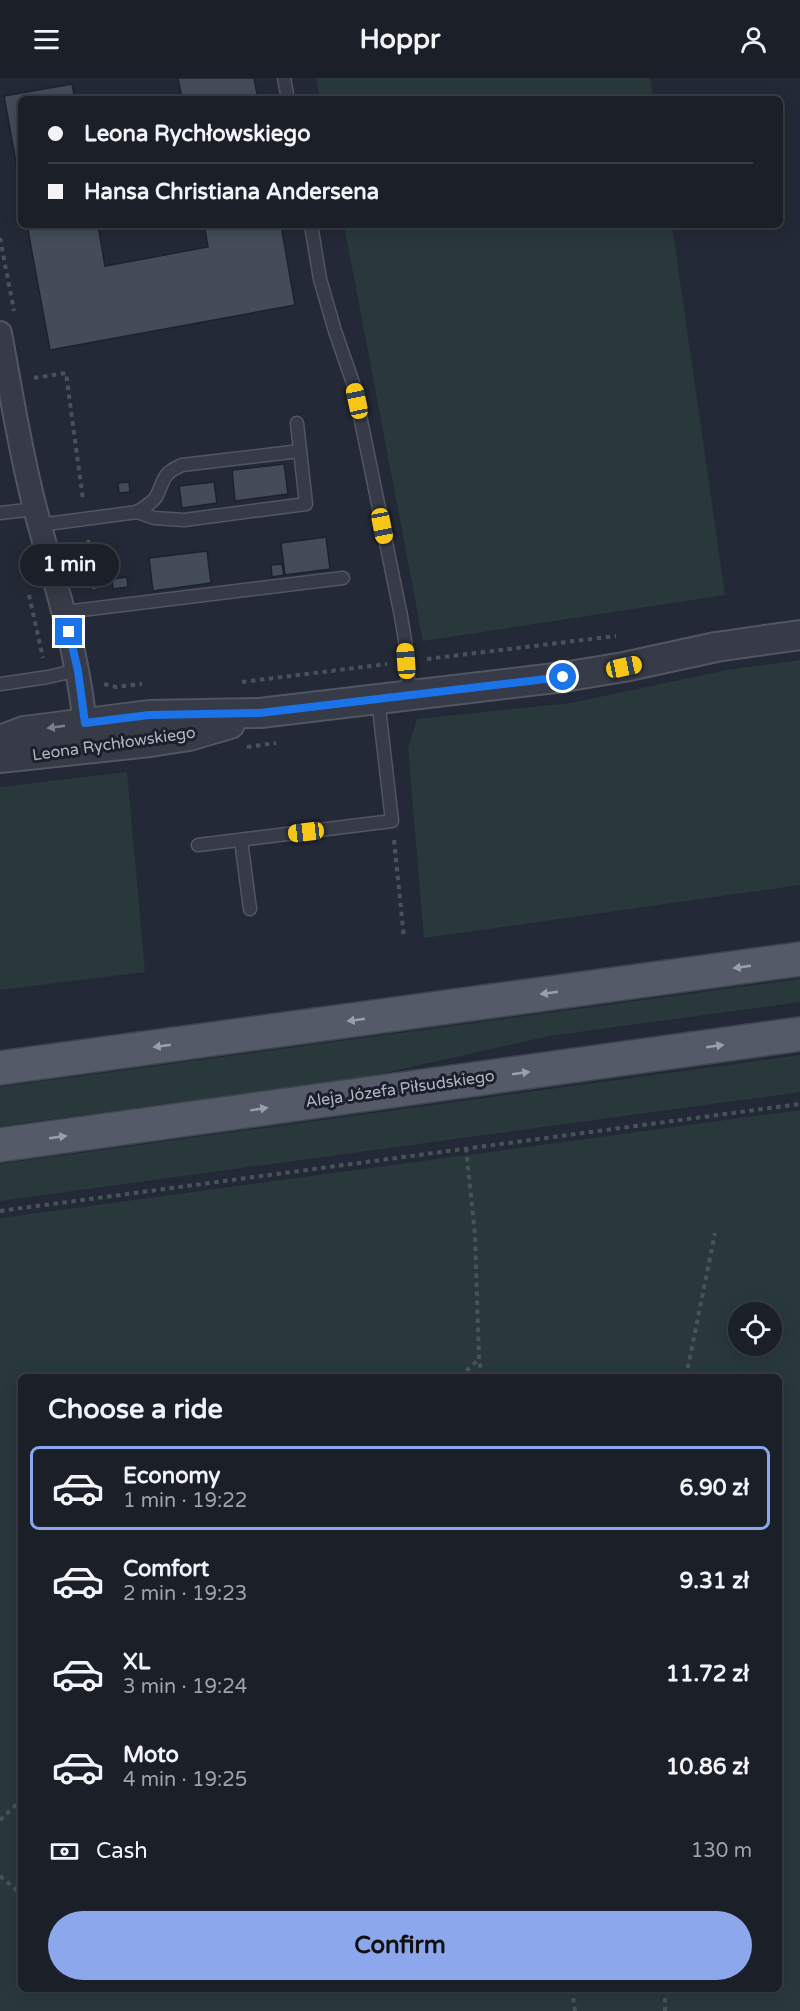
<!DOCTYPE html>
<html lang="en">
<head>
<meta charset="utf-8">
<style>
	body { margin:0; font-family:"Varela Round",sans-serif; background:#272c34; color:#f1f3f6; height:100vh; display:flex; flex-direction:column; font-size:22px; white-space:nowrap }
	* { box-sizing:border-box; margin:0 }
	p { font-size:20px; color:#9fa2a8 }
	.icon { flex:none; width:33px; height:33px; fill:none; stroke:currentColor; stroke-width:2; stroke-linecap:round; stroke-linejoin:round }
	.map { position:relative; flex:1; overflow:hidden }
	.sheet { position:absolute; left:18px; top:1296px; width:764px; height:618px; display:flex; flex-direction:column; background:#1a1f28; border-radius:9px; box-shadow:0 3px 15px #0003,0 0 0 2px #383d45 }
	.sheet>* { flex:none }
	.hud { position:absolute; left:18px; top:18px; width:765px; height:132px; border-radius:9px; box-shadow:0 3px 15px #0003,0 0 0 2px #383d45; display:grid; align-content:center; height:132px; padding:0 30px; background:#1a1f28 }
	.controls { position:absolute; left:728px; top:1224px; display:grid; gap:12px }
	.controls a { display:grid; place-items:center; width:54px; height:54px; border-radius:50%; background:#1a1f28; box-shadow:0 3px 15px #0003,0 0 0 2px #383d45; font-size:30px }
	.end { position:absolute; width:27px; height:27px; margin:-14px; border:8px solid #1a73e8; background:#fff; box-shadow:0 0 0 3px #fff }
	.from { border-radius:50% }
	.bubble { position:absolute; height:42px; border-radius:21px; background:#1a1f28; box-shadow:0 3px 15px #0003,0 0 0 2px #383d45; font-size:20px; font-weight:700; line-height:42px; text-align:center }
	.car { position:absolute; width:18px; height:36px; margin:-18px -9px; border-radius:8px; box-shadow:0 0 4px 2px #0007; background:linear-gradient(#f5c518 24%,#345 0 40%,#f5c518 0 76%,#345 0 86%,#f5c518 0) }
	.hud b { display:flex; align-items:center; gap:21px; height:57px; font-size:22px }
	.hud b+b { border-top:2px solid #383d45 }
	.hud i { width:15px; height:15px; background:#f1f3f6 }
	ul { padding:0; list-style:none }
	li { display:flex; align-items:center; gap:18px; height:84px; margin:0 12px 9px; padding:0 18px; border:3px solid transparent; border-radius:9px }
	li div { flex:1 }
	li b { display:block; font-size:22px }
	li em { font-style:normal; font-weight:700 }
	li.active { border-color:#8ca7ec }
	li>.icon { width:54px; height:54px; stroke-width:1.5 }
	h2 { padding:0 30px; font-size:27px; line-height:72px }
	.pay { display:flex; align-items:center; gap:15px; height:66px; padding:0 30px; font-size:22px }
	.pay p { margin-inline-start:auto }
	.button { display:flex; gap:12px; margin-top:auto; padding:12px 30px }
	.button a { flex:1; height:69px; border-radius:36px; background:#8ca7ec; color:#111; font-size:24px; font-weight:700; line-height:69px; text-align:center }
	header { display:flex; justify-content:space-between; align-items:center; height:78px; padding:0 30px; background:#1a1f28; font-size:27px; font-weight:700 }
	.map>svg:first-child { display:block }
</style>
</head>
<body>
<header><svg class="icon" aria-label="menu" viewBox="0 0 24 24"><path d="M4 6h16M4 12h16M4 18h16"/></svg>Hoppr<svg class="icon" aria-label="person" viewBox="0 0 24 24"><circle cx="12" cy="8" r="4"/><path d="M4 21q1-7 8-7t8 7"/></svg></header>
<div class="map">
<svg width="800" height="1933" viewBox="0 0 800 1933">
	<rect width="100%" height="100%" fill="#232936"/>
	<g fill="#29393b" fill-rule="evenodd">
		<path d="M 316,0 L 650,0 L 653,21 L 320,21 Z"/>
		<path d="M 344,147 L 672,147 L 725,517 L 423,563 Z"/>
		<path d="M 800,582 L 800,807 L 424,860 L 408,670 L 417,641 L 571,625 L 727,592 Z"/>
		<path d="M 127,694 L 145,894 L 0,912 L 0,709 Z"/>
		<path d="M 800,901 L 800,924 L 549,958 L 371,998 L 0,1048 L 0,1009 Z"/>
		<path d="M 800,977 L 800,1014 L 0,1123 L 0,1086 Z"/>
		<path d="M 800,1032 L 800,1933 L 0,1933 L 0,1140 ZM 738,1234 L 771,1234 L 771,1268 L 738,1268 ZM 21,1299 L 778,1299 L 778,1911 L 21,1911 Z"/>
	</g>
	<g fill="#444c5a" stroke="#1d222d" stroke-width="1.5">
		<path d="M 178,0 L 254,0 L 258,21 L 182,21 Z"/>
		<path d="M 72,6 L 75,21 L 21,21 L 21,112 L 4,18 Z"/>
		<path d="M 27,147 L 98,147 L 105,188 L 208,169 L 204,147 L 281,147 L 295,227 L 50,272 Z"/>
		<path d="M 284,386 L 288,416 L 235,423 L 232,392 Z"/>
		<path d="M 129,404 L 130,414 L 119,415 L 118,405 Z"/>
		<path d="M 214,404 L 217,425 L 182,430 L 179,408 Z"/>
		<path d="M 326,459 L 330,491 L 285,497 L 281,465 Z"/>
		<path d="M 207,473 L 211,505 L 153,513 L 149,480 Z"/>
		<path d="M 282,486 L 284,497 L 272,499 L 271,487 Z"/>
		<path d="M 127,499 L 128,509 L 113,511 L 112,501 Z"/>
	</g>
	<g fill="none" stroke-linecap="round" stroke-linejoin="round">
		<g stroke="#515661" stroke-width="15">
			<g id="service">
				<path d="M 284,0 L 288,21"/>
				<path d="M 311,147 L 320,201 L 335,253 L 353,305 L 364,357 L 401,538 L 406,569 L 409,617"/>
				<path d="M 137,434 C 143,430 152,425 156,419 C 165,402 161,396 182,387 L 300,373"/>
				<path d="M 0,435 L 35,431"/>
				<path d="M 39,447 L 137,434 L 154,440 L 184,442 L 306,426 L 297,345"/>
				<path d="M 65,534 L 343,500"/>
				<path d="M 0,606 L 48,599 L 78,592"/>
				<path d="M 241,762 L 250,831"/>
				<path d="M 198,767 L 392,743 L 378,621"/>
			</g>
		</g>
		<g stroke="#515661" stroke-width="26">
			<path id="minor" d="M 0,255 C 11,314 20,373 35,430 C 55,507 81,581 86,661"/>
		</g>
		<g stroke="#515661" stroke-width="32">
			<g id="tertiary">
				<path d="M 0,662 L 24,653 L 149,637 L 260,635 L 563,599 L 624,589 L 716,569 L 800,557"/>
				<path d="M 0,680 L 150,664 L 189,658 L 230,646"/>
			</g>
		</g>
		<g stroke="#3f4450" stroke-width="36">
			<g id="primary">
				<path d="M 0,990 L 800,881"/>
				<path d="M 0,1067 L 800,956"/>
			</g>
		</g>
		<g stroke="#465458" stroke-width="4" stroke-dasharray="4.5 4.5" stroke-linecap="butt">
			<path d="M 0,160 L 14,233"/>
			<path d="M 34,300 L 66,295 L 83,422"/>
			<path d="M 88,462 L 94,511"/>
			<path d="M 29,517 L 43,580"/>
			<path d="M 427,581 L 616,558"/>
			<path d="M 242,604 L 387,586"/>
			<path d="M 104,606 L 116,609 L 142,606"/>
			<path d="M 247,669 L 276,665"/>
			<path d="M 394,762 L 404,860"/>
			<path d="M 466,1070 L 475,1157 L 479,1280 L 482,1299"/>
			<path d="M 0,1133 L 800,1026"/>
			<path d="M 460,1299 L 479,1281"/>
			<path d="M 686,1299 L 715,1155"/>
			<path d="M 0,1742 L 21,1722"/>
			<path d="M 0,1798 L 21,1816"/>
			<path d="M 572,1911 L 575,1933"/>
			<path d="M 665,1911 L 665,1933"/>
		</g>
		<use href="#service" stroke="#363b47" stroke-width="12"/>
		<use href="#minor" stroke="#363b47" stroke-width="22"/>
		<use href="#tertiary" stroke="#363b47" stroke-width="28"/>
		<use href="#primary" stroke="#545a67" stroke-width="33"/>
	</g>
	<defs><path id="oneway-solid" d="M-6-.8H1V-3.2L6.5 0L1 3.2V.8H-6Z" transform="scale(1.5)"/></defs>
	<use fill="#7a7f8b" href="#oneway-solid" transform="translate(56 649) rotate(172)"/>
	<g fill="#9a9fac">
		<use href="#oneway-solid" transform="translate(742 889) rotate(172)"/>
		<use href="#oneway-solid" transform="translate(549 915) rotate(172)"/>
		<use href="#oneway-solid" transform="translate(356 942) rotate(172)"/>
		<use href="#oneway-solid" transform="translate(162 968) rotate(172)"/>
		<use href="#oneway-solid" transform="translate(715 968) rotate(-8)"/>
		<use href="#oneway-solid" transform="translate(521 995) rotate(-8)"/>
		<use href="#oneway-solid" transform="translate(259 1031) rotate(-9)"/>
		<use href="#oneway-solid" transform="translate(58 1059) rotate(-8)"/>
	</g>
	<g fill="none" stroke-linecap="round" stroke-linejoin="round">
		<path stroke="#1a73e8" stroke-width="8" d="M 69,554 L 78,593 L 85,645 L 149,637 L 260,635 L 563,599"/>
	</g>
	<g text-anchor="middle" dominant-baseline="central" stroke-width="6" stroke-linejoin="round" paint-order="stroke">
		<g font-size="16" fill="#b1b6c3" stroke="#1b202b">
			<text transform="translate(114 666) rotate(-8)">Leona Rychłowskiego</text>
			<text transform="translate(400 1011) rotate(-8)">Aleja Józefa Piłsudskiego</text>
		</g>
	</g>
</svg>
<div class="controls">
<a><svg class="icon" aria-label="locate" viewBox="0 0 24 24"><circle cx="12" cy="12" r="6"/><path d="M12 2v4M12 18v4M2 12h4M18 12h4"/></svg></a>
</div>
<i class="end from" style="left:563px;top:599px"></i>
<i class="end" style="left:69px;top:554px"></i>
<div class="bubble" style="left:20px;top:466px;width:99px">1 min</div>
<i class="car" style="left:357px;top:323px;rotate:348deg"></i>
<i class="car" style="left:382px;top:448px;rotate:169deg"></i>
<i class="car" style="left:406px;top:583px;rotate:356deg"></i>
<i class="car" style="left:624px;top:589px;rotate:78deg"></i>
<i class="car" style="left:306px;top:754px;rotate:263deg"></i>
<div class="hud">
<b><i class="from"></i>Leona Rychłowskiego</b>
<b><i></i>Hansa Christiana Andersena</b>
</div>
<section class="sheet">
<h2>Choose a ride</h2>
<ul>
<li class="active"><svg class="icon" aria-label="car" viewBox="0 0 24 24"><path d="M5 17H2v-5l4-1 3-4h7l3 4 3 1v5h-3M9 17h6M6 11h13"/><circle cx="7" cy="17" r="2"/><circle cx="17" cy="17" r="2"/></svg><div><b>Economy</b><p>1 min · 19:22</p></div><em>6.90 zł</em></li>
<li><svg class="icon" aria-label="car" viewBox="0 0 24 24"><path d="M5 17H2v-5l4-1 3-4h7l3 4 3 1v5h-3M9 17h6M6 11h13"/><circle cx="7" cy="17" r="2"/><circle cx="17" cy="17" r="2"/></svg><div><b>Comfort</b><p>2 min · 19:23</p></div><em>9.31 zł</em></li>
<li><svg class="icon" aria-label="car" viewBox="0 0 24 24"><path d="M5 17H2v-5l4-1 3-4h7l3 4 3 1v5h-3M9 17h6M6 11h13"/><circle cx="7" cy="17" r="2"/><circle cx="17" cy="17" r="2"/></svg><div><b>XL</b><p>3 min · 19:24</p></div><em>11.72 zł</em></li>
<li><svg class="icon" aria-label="car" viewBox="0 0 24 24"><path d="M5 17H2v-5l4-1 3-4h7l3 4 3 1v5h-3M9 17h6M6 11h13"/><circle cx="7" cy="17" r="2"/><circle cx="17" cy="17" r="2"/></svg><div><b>Moto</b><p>4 min · 19:25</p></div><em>10.86 zł</em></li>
</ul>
<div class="pay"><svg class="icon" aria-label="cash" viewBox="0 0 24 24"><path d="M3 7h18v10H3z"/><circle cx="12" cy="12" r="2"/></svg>Cash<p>130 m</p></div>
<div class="button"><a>Confirm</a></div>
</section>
</div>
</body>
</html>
